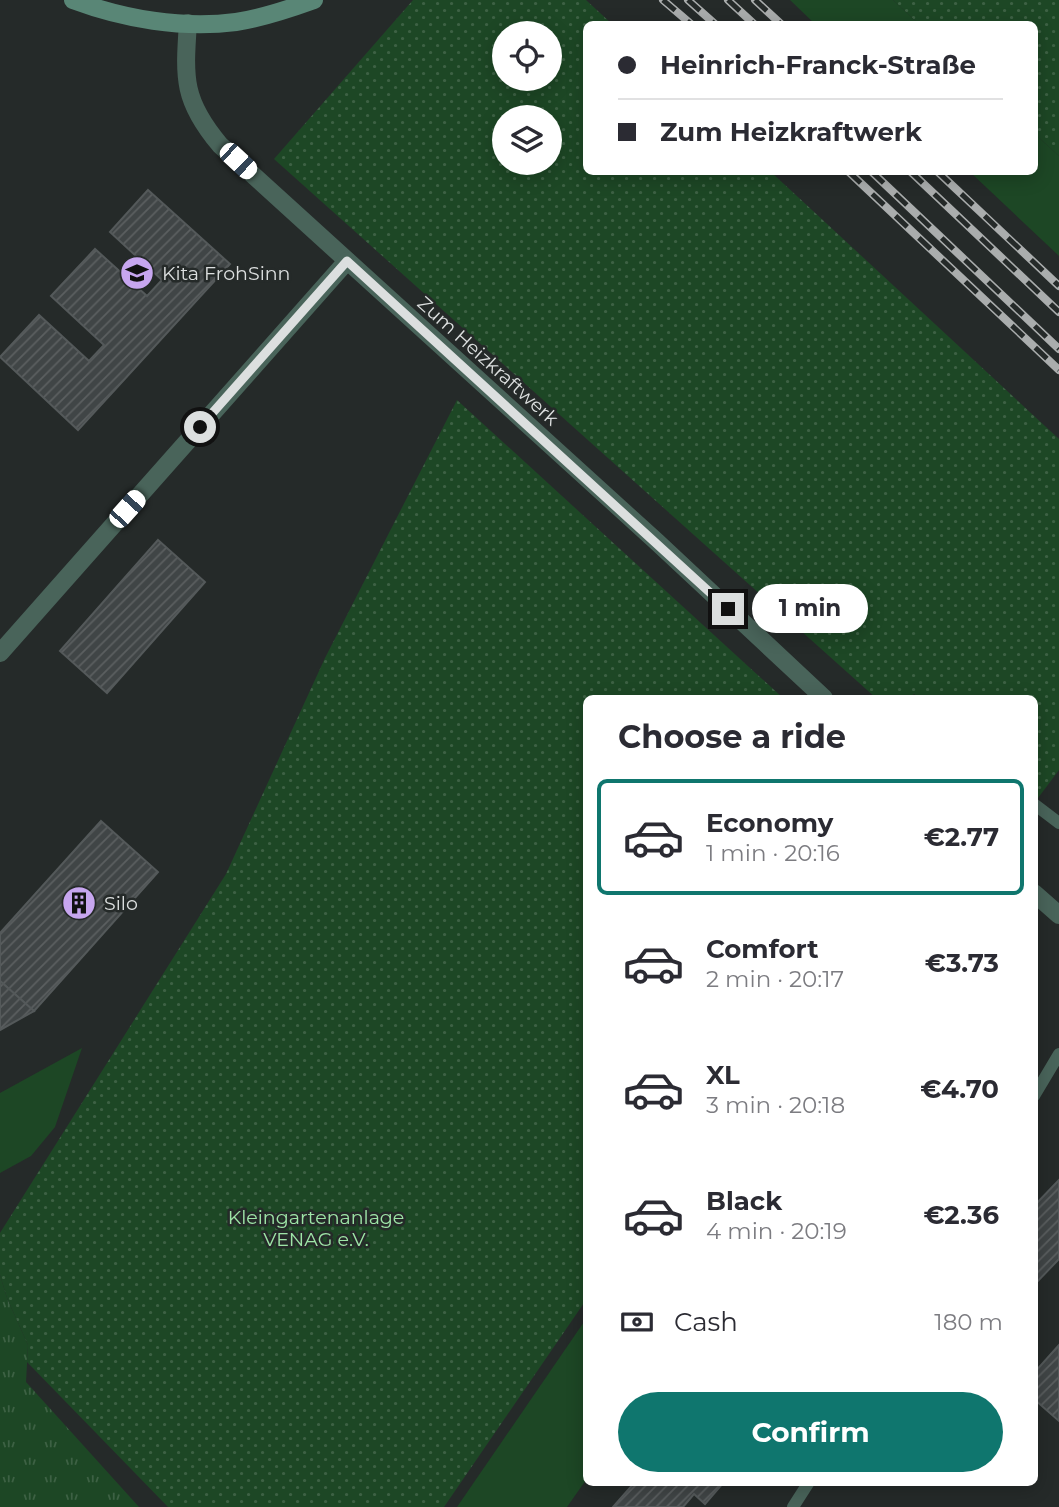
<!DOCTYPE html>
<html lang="en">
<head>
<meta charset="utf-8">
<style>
	body { margin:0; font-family:Montserrat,sans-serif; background:#f2f2f3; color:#2b2b33; height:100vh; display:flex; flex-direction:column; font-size:26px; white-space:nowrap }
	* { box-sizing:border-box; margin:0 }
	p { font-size:23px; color:#7c7c81 }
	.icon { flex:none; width:38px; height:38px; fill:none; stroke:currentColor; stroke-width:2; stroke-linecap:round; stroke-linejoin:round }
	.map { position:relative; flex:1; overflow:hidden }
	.details { position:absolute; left:583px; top:695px; width:455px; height:791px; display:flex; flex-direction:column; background:#fff; border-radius:10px; box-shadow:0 4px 18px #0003 }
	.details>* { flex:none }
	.banner { position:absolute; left:583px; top:21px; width:455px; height:154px; border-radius:10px; box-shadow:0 4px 18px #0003; display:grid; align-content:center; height:154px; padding:0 35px; background:#fff }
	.controls { position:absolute; left:492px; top:21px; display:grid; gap:14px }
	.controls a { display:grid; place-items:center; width:70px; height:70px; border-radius:50%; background:#fff; box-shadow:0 4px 18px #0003; font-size:35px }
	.end { position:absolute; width:32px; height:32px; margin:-16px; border:9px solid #dcdfdf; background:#111; box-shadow:0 0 0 4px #111 }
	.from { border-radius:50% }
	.bubble { position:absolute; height:49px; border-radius:24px; background:#fff; box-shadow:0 4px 18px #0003; font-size:23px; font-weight:700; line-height:49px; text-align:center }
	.car { position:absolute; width:21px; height:42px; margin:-21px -10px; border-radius:9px; box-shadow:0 0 5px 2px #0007; background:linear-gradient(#fff 24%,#345 0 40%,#fff 0 76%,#345 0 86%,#fff 0) }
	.banner b { display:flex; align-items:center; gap:24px; height:66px; font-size:26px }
	.banner b+b { border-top:2px solid #e1e1e2 }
	.banner i { width:18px; height:18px; background:#2b2b33 }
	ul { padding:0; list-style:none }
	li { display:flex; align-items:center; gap:21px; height:116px; margin:0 14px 10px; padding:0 21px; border:4px solid transparent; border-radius:10px }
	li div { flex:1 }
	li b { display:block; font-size:26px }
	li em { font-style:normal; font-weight:700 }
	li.selected { border-color:#0f766e }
	li>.icon { width:63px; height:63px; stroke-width:1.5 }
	h2 { padding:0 35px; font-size:32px; line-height:84px }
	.pay { display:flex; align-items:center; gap:18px; height:77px; padding:0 35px; font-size:26px }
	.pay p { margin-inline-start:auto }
	.cta { display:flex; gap:14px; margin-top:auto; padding:14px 35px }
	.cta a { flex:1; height:80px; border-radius:42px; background:#0f766e; color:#fff; font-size:28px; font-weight:700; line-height:80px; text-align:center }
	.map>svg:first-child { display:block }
</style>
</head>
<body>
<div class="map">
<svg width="1059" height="1507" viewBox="0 0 1059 1507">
	<defs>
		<pattern id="park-tufts" width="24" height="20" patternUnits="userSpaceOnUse" patternTransform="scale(1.75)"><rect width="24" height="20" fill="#1d4725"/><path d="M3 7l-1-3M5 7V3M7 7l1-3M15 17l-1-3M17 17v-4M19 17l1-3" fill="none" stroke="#3d6144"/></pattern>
		<pattern id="garden-dots" width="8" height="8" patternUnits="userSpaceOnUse" patternTransform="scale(1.75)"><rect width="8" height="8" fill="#1d4725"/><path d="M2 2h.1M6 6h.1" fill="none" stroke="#3d6144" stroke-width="1.8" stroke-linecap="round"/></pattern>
		<pattern id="building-hatch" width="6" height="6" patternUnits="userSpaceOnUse" patternTransform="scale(1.75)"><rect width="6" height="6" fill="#404546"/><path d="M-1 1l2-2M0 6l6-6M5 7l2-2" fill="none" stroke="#5b5f60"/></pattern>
	</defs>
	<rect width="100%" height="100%" fill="#252a29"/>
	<g fill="#1d4725">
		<path d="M 790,0 L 893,0 L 919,24 L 815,24 Z"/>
		<path d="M 1034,133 L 1059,156 L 1059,256 L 970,172 L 1034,172 Z"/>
		<path d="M 82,1048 L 55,1127 L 31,1156 L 0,1173 L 0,1093 Z"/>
		<path d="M 586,1319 L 586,1480 L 567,1507 L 457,1507 Z"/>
	</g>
	<path fill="url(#park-tufts)" d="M 0,1275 L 7,1298 L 28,1345 L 26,1382 L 139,1507 L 0,1507 Z"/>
	<g fill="url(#garden-dots)" fill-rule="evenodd">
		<path d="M 413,0 L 586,0 L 612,24 L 586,24 L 586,172 L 771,172 L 1059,439 L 1059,770 L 1038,798 L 1034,795 L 1034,698 L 919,698 L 914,694 L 910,698 L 876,698 L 274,159 ZM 550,33 L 550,79 L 504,79 L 504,33 ZM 504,117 L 550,117 L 550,163 L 504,163 Z"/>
		<path d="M 893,0 L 1059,0 L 1059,156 L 1034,133 L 1034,24 L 919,24 Z"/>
		<path d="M 457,400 L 783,698 L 586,698 L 586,1300 L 444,1507 L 168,1507 L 27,1362 L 28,1345 L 7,1298 L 0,1275 L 0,1233 L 226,874 L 325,658 Z"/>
	</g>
	<g fill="url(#building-hatch)" stroke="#54595a" stroke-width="2">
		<path d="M 148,190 L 230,264 L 78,430 L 0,357 L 39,315 L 89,361 L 104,345 L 51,296 L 95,249 L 147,296 L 162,280 L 110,232 Z"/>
		<path d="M 158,540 L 205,582 L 107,693 L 60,651 Z"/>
		<path d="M 101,821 L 158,872 L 34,1011 L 0,981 L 0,933 Z"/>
		<path d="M 0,981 L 34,1011 L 0,1030 Z"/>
		<path d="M 1059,1180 L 1059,1259 L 1034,1285 L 1034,1206 Z"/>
		<path d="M 1059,1345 L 1059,1421 L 1034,1399 L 1034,1373 Z"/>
		<path d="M 635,1482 L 724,1482 L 705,1504 L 694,1494 L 683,1507 L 613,1507 Z"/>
	</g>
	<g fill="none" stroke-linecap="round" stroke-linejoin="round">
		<g stroke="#49645a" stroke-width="12">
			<path d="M 1034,804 L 1059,823"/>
			<path d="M 1034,1096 L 1059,1054"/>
			<path d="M 793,1507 L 809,1482"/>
		</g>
		<g stroke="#49645a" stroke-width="18">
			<path d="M 188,23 C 184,79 183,101 220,145 L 657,542 L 824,698"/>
			<path d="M 0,653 L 347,261"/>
			<path d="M 1034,893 L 1059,915"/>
		</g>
		<path stroke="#598676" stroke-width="18" d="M 73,0 C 124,19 182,29 236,22 C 263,18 289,9 314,0"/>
		<g stroke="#aaadad" stroke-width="8">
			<g id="rail">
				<path d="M 663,0 L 691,24"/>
				<path d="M 688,0 L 715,24"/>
				<path d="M 728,0 L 754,24"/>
				<path d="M 755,0 L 781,24"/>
				<path d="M 849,172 L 1059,370"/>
				<path d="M 872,172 L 1059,349"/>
				<path d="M 911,172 L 1059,312"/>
				<path d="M 938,172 L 1059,286"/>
			</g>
		</g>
		<use href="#rail" stroke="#252a29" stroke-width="5" stroke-dasharray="16" stroke-linecap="butt"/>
	</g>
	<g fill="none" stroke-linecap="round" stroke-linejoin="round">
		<path stroke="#dcdfdf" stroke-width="9" d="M 200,427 L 347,261 L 728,609"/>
	</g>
	<defs>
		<g id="school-disc" transform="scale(1.75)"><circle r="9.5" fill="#c7a6ef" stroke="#252a29"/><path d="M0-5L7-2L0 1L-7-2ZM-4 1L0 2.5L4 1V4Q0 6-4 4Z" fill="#111"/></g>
		<g id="building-disc" transform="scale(1.75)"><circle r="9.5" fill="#c7a6ef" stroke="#252a29"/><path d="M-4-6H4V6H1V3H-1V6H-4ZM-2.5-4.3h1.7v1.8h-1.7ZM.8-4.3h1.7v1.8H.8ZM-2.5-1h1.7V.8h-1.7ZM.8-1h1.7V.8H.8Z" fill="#111"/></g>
	</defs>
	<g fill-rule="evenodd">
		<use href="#school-disc" x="137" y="273"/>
		<use href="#building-disc" x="79" y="903"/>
	</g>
	<g text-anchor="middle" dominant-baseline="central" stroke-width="5" stroke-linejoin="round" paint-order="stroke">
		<g font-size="19" fill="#dcdfdf" stroke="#252a29" text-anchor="start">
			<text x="162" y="273">Kita FrohSinn</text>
			<text x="104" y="903">Silo</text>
		</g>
		<g font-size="19" fill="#dcdfdf" stroke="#252a29">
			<text transform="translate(488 361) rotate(42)">Zum Heizkraftwerk</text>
		</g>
		<g font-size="19" fill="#9ee5a7" stroke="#252a29">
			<text x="316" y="1217">Kleingartenanlage<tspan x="316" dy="22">VENAG e.V.</tspan></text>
		</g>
	</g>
</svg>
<div class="controls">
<a><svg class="icon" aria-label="locate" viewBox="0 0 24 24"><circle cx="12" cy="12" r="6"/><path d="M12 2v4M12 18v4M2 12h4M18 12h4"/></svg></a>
<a><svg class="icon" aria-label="layers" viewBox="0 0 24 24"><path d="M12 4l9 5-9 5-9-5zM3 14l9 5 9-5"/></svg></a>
</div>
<i class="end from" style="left:200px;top:427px"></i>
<i class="end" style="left:728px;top:609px"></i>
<div class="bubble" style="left:752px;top:584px;width:116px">1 min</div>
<i class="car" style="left:238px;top:161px;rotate:133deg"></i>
<i class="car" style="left:127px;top:509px;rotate:42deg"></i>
<div class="banner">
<b><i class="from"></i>Heinrich-Franck-Straße</b>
<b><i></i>Zum Heizkraftwerk</b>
</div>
<section class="details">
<h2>Choose a ride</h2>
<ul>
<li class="selected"><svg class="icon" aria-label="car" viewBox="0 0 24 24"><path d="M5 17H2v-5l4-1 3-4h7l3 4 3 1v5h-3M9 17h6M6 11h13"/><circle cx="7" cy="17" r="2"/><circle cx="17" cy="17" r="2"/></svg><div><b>Economy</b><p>1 min · 20:16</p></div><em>€2.77</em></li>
<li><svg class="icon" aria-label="car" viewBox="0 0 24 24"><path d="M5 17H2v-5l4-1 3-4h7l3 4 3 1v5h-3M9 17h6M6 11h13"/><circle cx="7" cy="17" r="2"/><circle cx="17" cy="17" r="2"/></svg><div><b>Comfort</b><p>2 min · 20:17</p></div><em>€3.73</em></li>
<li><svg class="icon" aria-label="car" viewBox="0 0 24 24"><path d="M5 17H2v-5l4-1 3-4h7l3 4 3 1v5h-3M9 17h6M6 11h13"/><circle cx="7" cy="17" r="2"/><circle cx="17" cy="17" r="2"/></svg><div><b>XL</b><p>3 min · 20:18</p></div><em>€4.70</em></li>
<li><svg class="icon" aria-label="car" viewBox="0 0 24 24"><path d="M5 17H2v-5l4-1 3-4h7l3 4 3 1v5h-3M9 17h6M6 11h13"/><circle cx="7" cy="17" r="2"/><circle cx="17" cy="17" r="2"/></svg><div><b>Black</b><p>4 min · 20:19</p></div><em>€2.36</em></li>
</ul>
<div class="pay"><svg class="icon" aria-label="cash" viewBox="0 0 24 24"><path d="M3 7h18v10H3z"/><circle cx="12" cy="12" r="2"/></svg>Cash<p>180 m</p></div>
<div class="cta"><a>Confirm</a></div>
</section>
</div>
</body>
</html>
